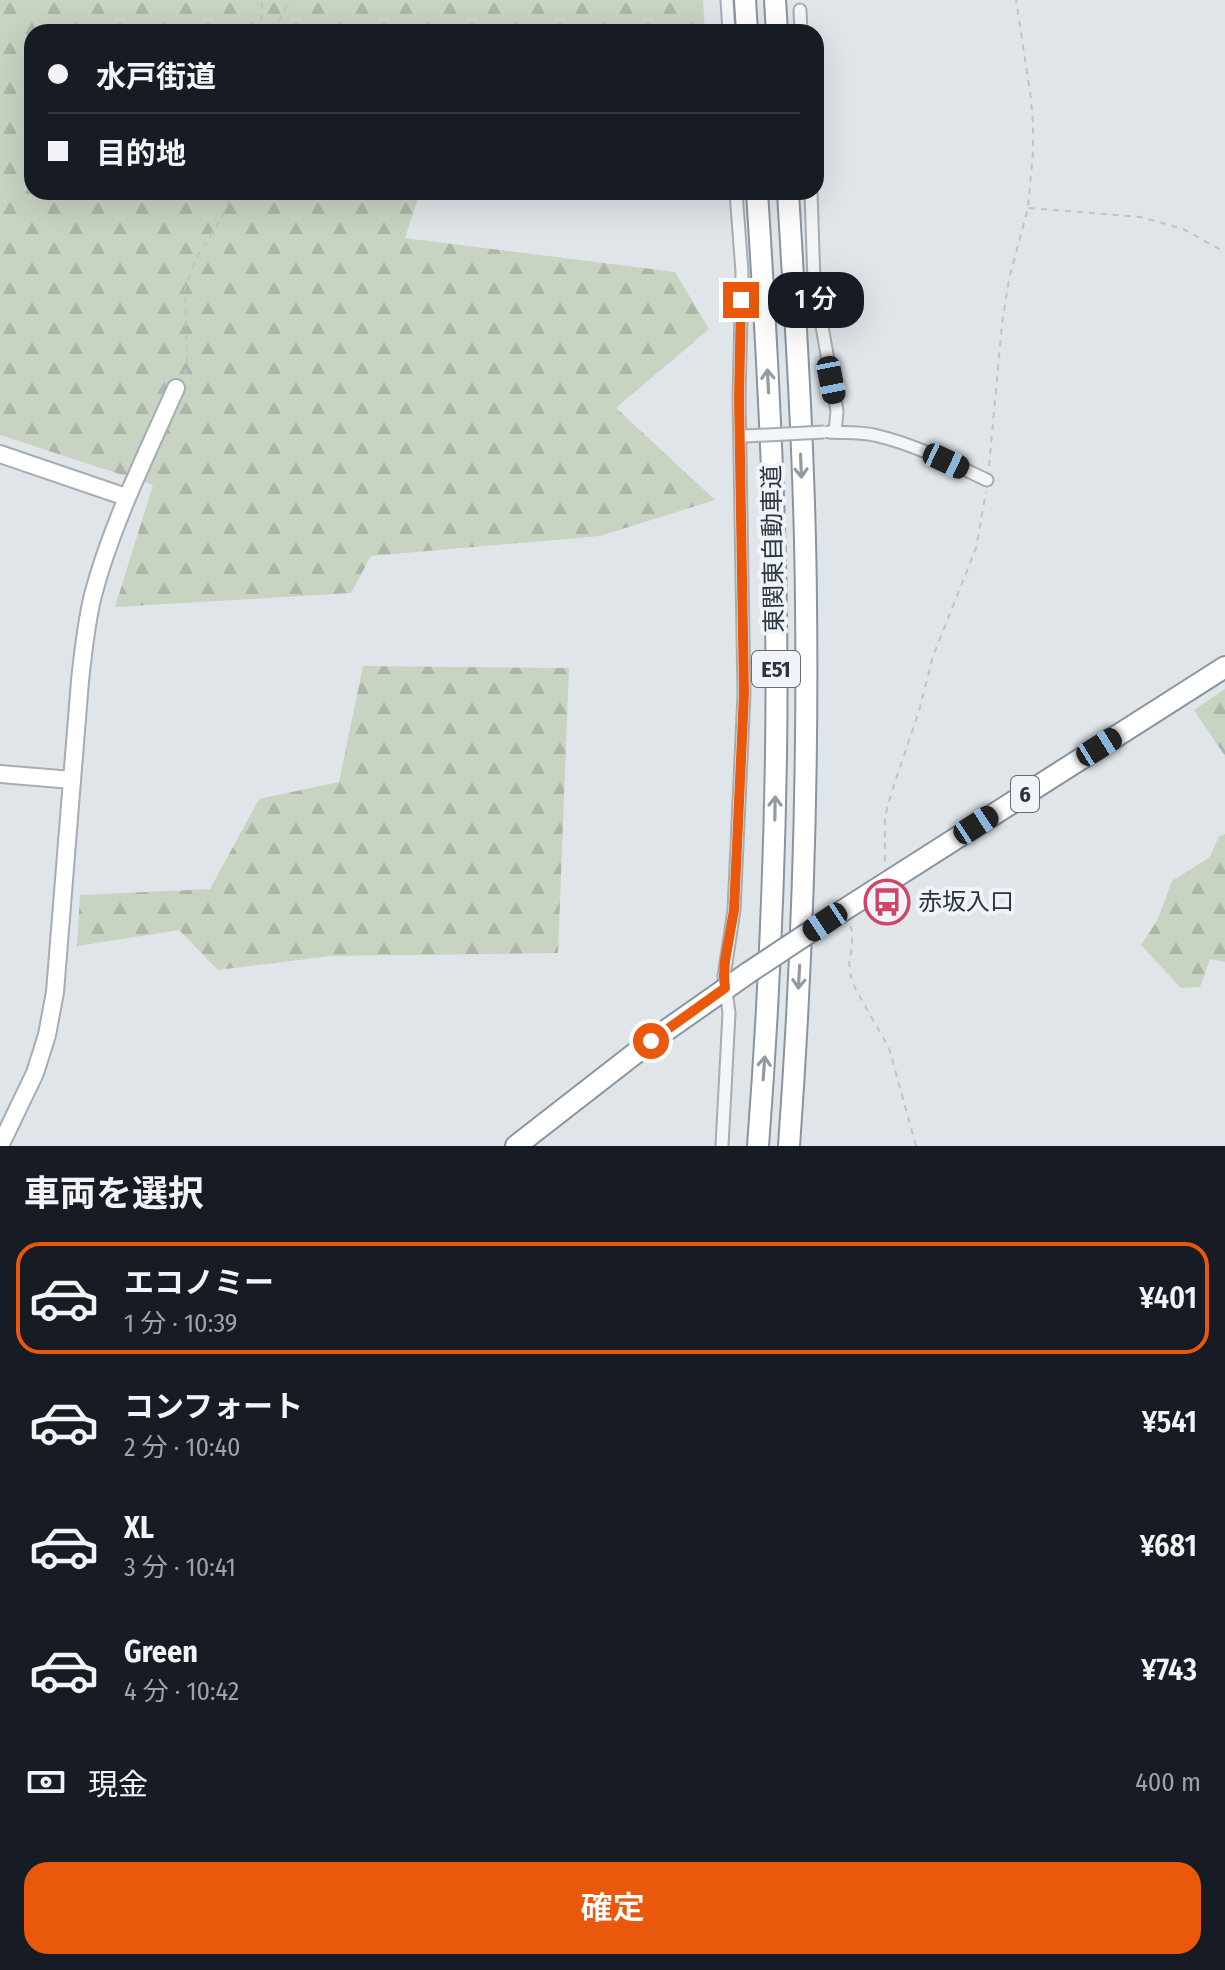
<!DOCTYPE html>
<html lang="ja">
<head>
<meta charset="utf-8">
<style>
	body { margin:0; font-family:"Fira Sans Condensed","Noto Sans JP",sans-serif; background:#242831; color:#f1f3f6; height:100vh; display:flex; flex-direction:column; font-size:30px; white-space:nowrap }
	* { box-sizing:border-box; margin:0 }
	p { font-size:26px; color:#9ea1a6 }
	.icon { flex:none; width:44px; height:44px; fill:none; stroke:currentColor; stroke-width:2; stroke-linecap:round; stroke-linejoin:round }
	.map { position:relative; height:1146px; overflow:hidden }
	.panel { display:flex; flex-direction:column; background:#171b24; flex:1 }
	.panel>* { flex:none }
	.hud { position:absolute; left:24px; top:24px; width:800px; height:176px; border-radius:24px; box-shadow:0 8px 32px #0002; display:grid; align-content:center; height:176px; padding:0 24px; background:#171b24 }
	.end { position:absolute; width:36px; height:36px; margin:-18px; border:10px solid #ea580c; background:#fff; box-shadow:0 0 0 4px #fff }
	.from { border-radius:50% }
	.bubble { position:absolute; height:56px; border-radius:24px; background:#171b24; box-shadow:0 8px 32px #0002; font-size:26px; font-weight:600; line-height:56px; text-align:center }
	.car { position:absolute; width:24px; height:48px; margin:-24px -12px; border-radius:10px; box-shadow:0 0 6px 2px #0007; background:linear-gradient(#222 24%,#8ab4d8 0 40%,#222 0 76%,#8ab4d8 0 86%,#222 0) }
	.hud b { display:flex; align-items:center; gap:28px; height:76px; font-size:30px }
	.hud b+b { border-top:2px solid #363941 }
	.hud i { width:20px; height:20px; background:#f1f3f6 }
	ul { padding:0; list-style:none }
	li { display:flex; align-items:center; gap:24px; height:112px; margin:0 16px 12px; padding:0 8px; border:4px solid transparent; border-radius:24px }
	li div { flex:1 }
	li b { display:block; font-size:30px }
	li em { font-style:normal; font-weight:600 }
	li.on { border-color:#ea580c }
	li>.icon { width:72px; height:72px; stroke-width:1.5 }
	h2 { padding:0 24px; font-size:36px; line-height:96px }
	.pay { display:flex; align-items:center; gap:20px; height:88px; padding:0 24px; font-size:30px }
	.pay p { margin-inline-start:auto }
	.action { display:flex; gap:16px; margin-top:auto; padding:16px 24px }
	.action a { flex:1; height:92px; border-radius:24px; background:#ea580c; color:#fff; font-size:32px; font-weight:600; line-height:92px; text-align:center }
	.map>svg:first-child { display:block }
</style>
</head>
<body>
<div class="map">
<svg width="1225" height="1146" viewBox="0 0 1225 1146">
	<defs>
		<pattern id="forest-firs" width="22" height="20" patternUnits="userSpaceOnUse" patternTransform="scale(2)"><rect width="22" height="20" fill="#c8d3c1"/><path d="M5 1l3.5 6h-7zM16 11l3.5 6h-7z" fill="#acb6a7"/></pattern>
	</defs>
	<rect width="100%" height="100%" fill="#e0e5e9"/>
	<g fill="url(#forest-firs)">
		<path d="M 0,0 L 703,0 L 705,32 L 32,32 L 32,192 L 420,192 L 405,238 L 675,272 L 709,329 L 616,408 L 715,500 L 600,536 L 371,556 L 351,593 L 115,607 L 153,485 L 0,435 Z"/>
		<path d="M 363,666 L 569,668 L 558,953 L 331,956 L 218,970 L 179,930 L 77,946 L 80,895 L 210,889 L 259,799 L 339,782 Z"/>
		<path d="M 1225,689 L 1225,756 L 1194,710 Z"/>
		<path d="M 1225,834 L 1225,962 L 1210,959 L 1200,987 L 1181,988 L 1141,945 L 1157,921 L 1172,881 L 1210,857 L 1219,836 Z"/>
	</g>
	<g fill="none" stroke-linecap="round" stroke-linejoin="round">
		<g stroke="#a5acb3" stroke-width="15">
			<g id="street">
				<path d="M 727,0 L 729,32"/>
				<path d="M 800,10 L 801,32"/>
				<path d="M 811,192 L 814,281 L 837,411 L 835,432"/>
				<path d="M 829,432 C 844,433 859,432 874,435 C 914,444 951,463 987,480"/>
				<path d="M 722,1146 L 729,1013 L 724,976 L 734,910 L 744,694 L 739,398 L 742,272 L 736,192"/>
			</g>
		</g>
		<g stroke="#a5acb3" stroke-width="20">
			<g id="secondary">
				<path d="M 0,454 L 126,497"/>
				<path d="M 0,774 L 72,780"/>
				<path d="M 0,1146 L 35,1073 L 47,1035 L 55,992 L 80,681 C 83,653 86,623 93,595 C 112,523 146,456 176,388"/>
			</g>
		</g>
		<g stroke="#8894a0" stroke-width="24">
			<g id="highway">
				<path d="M 745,0 L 747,32"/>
				<path d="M 775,0 L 777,32"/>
				<path d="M 757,192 C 769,379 779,566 776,754 C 774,885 768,1015 758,1146"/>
				<path d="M 788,192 C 796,329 805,466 806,603 C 808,784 802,965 789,1146"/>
				<path d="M 825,922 L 1225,667"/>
				<path d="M 516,1146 L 651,1041 L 748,973"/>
			</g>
		</g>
		<g stroke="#bec3c8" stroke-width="2" stroke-dasharray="6 6" stroke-linecap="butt">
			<path d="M 261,32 L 262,0"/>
			<path d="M 272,32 L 290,0"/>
			<path d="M 1029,208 L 1141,217 L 1183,229 L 1225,252"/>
			<path d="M 185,375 L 187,359 L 185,288 L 198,255 L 221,219 L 233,192"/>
			<path d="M 989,466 L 1002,324 L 1009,279 L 1028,208 L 1033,152 L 1033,122 L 1030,91 L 1016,0"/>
			<path d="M 885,861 L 885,817 L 891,794 L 919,711 L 933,656 L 976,548 L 986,492"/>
			<path d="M 850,926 L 852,930 L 852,948 L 849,962 L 851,977 L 856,990 L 889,1048 L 916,1146"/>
		</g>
		<use href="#street" stroke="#f3f5f7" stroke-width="11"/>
		<use href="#secondary" stroke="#fff" stroke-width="16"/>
		<use href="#highway" stroke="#fff" stroke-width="20"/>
		<g stroke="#a5acb3" stroke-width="15" stroke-linecap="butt">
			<path id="street-bridge" d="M 746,436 L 824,432"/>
		</g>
		<g stroke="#8894a0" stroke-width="24" stroke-linecap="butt">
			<path id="highway-bridge" d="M 748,973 L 825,922"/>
		</g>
		<use href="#street-bridge" stroke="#f3f5f7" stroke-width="11"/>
		<use href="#highway-bridge" stroke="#fff" stroke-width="20"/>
	</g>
	<defs><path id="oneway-shaft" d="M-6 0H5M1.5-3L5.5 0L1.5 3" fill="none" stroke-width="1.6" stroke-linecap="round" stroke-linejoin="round" transform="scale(2)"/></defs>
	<g stroke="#949aa0">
		<use href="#oneway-shaft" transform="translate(768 381) rotate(-93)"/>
		<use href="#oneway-shaft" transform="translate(801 466) rotate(88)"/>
		<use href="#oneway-shaft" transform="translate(775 808) rotate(-89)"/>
		<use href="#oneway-shaft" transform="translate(799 977) rotate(93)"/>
		<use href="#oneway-shaft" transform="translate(764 1068) rotate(-86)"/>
	</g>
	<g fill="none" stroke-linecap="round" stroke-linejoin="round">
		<path stroke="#ea580c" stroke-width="10" d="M 651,1041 L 725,988 L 724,976 L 725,961 L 734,910 L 744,694 L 739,398 L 741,300"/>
	</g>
	<defs>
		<g id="bus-ring" transform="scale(2.3)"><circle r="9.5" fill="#f0f3f7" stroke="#ce4568" stroke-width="1.5"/><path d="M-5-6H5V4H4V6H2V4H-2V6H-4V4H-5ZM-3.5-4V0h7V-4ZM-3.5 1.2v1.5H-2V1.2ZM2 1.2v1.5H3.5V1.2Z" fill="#ce4568"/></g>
	</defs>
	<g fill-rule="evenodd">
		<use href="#bus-ring" x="887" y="902"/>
	</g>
	<g text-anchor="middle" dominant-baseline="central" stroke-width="8" stroke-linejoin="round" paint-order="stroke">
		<g fill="#f0f3f7" stroke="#656d78" stroke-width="2">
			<rect x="752" y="651" width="48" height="36" rx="6"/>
			<rect x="1011" y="776" width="28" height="36" rx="6"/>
		</g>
		<g font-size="22" font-weight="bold" fill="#293441">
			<text x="776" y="669">E51</text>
			<text x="1025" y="794">6</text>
		</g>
		<g font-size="24" fill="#293441" stroke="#f0f3f7">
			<text transform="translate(773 549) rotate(-91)">東関東自動車道</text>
		</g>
		<g font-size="24" fill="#293441" stroke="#f0f3f7" text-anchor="start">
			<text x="918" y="902">赤坂入口</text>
		</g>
	</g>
</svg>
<i class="end from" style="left:651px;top:1041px"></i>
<i class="end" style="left:741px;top:300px"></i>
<div class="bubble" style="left:768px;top:272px;width:96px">1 分</div>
<i class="car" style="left:831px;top:380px;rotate:169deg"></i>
<i class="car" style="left:946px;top:461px;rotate:115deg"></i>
<i class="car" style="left:1099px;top:747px;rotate:58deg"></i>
<i class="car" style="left:976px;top:825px;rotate:57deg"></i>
<i class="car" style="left:825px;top:922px;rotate:236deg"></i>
<div class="hud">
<b><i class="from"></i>水戸街道</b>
<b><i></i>目的地</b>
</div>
</div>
<section class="panel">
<h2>車両を選択</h2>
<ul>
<li class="on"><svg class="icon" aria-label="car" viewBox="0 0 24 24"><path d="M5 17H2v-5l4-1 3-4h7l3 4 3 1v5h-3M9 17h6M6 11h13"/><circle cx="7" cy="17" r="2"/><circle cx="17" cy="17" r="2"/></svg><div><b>エコノミー</b><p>1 分 · 10:39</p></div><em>¥401</em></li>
<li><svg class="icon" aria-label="car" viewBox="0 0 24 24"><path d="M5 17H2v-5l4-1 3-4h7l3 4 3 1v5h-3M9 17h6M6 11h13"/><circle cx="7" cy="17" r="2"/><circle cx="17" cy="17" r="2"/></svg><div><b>コンフォート</b><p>2 分 · 10:40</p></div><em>¥541</em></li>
<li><svg class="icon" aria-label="car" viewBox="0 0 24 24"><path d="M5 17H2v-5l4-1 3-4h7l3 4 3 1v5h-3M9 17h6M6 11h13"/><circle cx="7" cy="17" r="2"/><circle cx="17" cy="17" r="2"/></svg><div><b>XL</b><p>3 分 · 10:41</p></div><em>¥681</em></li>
<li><svg class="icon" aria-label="car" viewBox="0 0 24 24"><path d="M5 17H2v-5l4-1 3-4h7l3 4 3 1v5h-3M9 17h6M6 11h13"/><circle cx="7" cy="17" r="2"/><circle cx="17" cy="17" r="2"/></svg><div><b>Green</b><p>4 分 · 10:42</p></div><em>¥743</em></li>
</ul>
<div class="pay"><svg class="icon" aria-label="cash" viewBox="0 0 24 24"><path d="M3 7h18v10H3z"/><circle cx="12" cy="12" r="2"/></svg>現金<p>400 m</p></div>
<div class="action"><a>確定</a></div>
</section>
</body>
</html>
